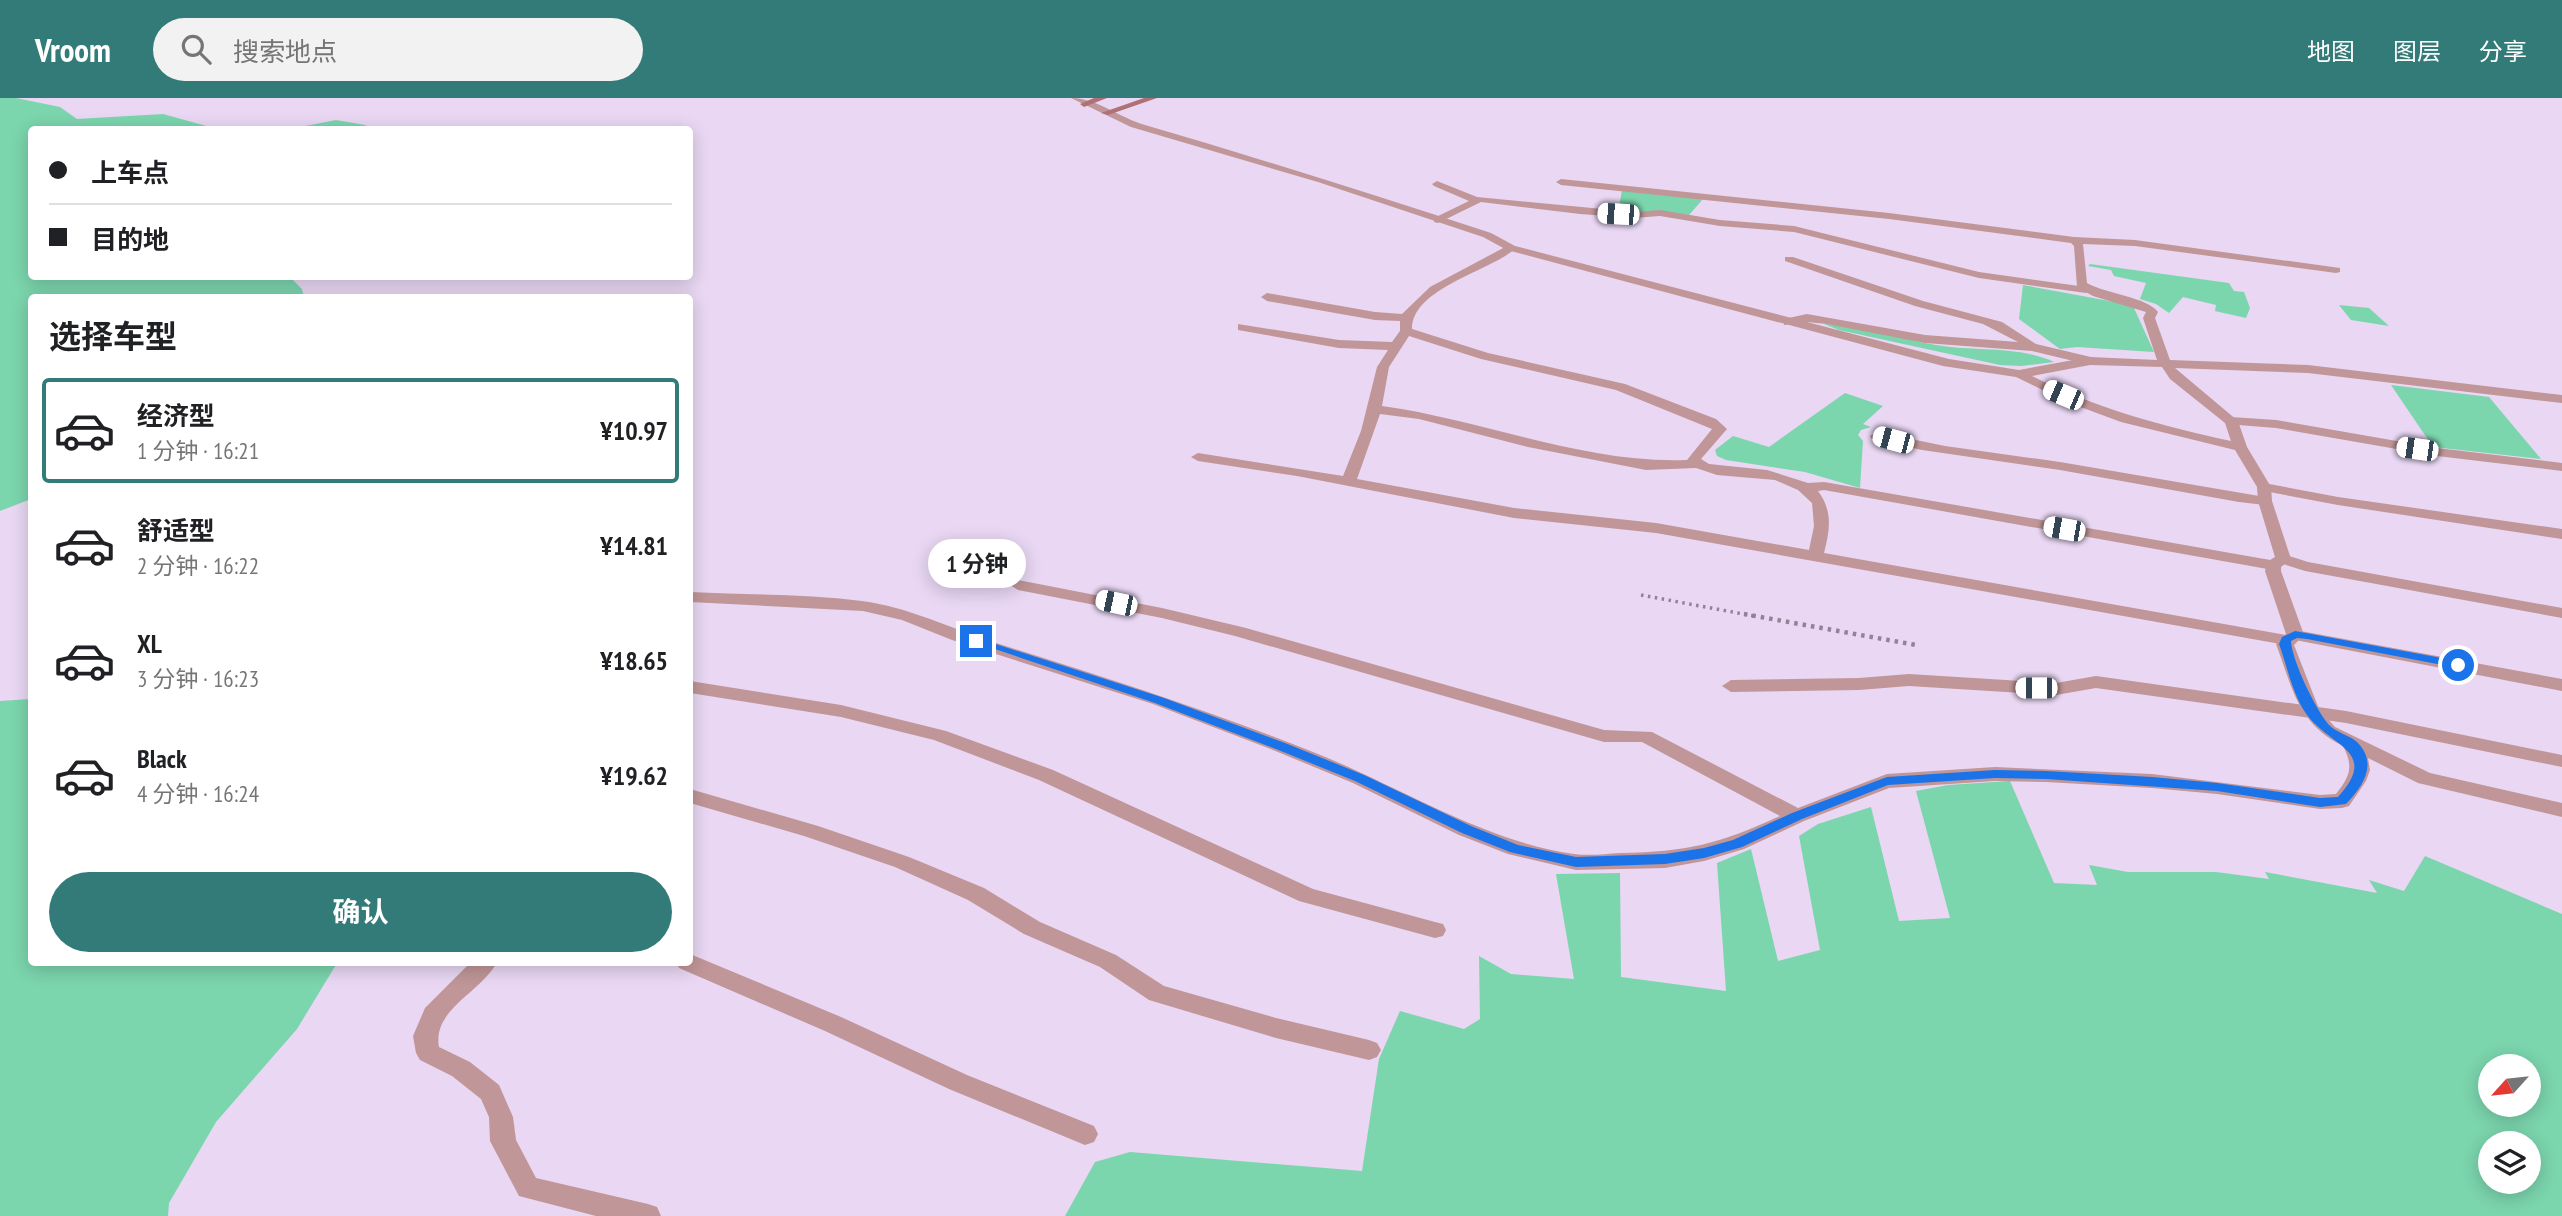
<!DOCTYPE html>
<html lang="zh">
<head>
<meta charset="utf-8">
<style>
	body { margin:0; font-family:"PT Sans Narrow","Noto Sans SC",sans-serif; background:#f2f2f2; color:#202124; height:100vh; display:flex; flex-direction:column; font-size:26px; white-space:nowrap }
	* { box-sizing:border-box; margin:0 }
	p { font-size:23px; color:#757577 }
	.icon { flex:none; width:38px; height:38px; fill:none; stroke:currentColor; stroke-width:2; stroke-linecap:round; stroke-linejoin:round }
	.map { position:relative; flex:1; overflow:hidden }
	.side { position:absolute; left:28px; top:196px; width:665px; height:672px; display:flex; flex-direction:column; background:#fff; border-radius:7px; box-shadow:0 4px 18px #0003 }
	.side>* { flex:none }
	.banner { position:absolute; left:28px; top:28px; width:665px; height:154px; border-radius:7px; box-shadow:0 4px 18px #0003; display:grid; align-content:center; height:154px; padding:0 21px; background:#fff }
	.needle { width:46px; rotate:243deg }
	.tools { position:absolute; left:2478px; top:956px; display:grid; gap:14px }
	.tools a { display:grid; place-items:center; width:63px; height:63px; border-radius:50%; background:#fff; box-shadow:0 4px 18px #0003; font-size:35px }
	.end { position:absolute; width:32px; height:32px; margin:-16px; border:9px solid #1a73e8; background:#fff; box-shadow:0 0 0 4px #fff }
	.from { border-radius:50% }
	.bubble { position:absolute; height:49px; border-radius:24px; background:#fff; box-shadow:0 4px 18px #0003; font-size:23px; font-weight:700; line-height:49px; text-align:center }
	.car { position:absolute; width:21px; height:42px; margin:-21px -10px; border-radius:9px; box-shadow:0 0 5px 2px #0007; background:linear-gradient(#fff 24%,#345 0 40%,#fff 0 76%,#345 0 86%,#fff 0) }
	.banner b { display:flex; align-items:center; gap:24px; height:66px; font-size:26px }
	.banner b+b { border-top:2px solid #e0e0e0 }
	.banner i { width:18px; height:18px; background:#202124 }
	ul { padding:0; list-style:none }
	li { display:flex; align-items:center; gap:21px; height:105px; margin:0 14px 10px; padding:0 7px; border:4px solid transparent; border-radius:7px }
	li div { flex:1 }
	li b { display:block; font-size:26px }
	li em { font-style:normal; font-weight:700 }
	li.selected { border-color:#337b78 }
	li>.icon { width:63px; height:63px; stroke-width:1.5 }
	h2 { padding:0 21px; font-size:32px; line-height:84px }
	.cta { display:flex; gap:14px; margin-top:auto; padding:14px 21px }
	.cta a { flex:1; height:80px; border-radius:42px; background:#337b78; color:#fff; font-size:28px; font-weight:700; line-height:80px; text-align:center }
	header { display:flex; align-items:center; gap:42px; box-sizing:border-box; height:98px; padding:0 35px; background:#337b78; color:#fff }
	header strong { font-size:33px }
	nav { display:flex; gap:38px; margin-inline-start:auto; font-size:24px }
	.search { width:490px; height:63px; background:#f2f2f2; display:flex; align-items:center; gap:18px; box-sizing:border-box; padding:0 24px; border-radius:38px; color:#757577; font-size:26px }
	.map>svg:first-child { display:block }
</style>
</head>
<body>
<header>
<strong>Vroom</strong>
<div class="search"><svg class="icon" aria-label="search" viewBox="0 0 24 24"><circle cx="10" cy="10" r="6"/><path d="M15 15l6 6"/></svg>搜索地点</div>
<nav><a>地图</a><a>图层</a><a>分享</a></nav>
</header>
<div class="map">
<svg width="2562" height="1118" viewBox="0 0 2562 1118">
	<rect width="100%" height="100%" fill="#e9d7f3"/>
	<g fill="#7bd5ad" fill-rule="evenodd">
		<path d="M 0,0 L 16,0 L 60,9 L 77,21 L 163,16 L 210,29 L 207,32 L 32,32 L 32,178 L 290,179 L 302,191 L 304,199 L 32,200 L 31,401 L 0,413 Z"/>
		<path d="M 336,22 L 365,27 L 372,31 L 290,31 Z"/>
		<path d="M 1622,92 L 1703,101 L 1689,117 L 1658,113 L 1618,115 Z"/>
		<path d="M 2090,166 L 2229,185 L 2234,193 L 2244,194 L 2250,210 L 2246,220 L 2215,213 L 2216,207 L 2183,199 L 2169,215 L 2156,206 L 2140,201 L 2146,185 L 2114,178 L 2111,172 L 2088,168 Z"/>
		<path d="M 2023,187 L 2115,204 L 2134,210 L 2154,254 L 2077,249 L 2060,251 L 2019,221 Z"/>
		<path d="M 2339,207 L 2369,210 L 2389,228 L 2351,222 Z"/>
		<path d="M 1824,226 C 1861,226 1899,241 1936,247 C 1976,254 2016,247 2054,264 L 2021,268 L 2000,267 L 1839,232 Z"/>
		<path d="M 2391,287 L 2489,299 L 2541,361 L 2433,349 Z"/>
		<path d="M 1845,295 L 1883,308 L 1863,326 L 1871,329 L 1861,332 L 1858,337 L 1863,343 L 1860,390 L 1805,374 L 1726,362 L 1717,358 L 1715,352 L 1733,338 L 1769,349 Z"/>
		<path d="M 31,601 L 32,864 L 337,865 L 297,931 L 216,1024 L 169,1105 L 168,1118 L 0,1118 L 0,603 Z"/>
		<path d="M 2010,683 L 2054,785 L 2097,787 L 2089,767 L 2128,774 L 2216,774 L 2269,781 L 2265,774 L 2377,795 L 2369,782 L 2404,793 L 2425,758 L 2562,816 L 2562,1118 L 1065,1118 L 1095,1064 L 1130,1054 L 1362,1073 L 1379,961 L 1400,913 L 1464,931 L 1480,921 L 1479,858 L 1511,876 L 1574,881 L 1556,776 L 1620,775 L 1621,879 L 1726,893 L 1717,765 L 1751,751 L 1778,863 L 1820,852 L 1799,738 L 1818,726 L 1871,709 L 1899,823 L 1950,820 L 1916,693 L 1948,687 ZM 2490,968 L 2529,968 L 2529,1006 L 2490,1006 ZM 2490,1045 L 2529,1045 L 2529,1083 L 2490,1083 Z"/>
	</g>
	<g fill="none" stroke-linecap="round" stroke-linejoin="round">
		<path stroke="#908397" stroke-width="3.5" stroke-dasharray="2.5 4.5" stroke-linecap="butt" d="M 1641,497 L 1754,518"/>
		<path stroke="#908397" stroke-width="4.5" stroke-dasharray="3.5 5" stroke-linecap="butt" d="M 1744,516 L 1916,547"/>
		<g fill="#c09698" fill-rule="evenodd">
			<path d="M 1437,83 L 1477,99 L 1634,114 L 1660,112 L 1720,122 L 1794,128 L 1979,174 L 2086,189 L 2092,192 L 2086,195 L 1979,180 L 1794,134 L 1720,128 L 1660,118 L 1634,120 L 1580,116 L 1481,104 L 1438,125 L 1434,124 L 1434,120 L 1469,103 L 1434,88 L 1432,86 Z"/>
			<path d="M 1507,148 L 1516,150 C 1491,173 1412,190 1412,231 L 1488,255 L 1625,286 L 1716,321 L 1727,331 L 1701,361 L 1709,366 L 1767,372 L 1808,385 L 1824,384 L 2276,463 L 2277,458 L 2283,456 L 2308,464 L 2562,510 L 2562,520 L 2305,473 L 2280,465 L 2279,470 L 2273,472 L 1824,392 L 1818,393 C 1833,413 1830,432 1824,455 L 2286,537 L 2295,532 L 2562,581 L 2562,593 L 2295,542 L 2286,547 L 1656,435 L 1514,420 L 1297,378 L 1198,363 L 1191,359 L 1198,355 L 1343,378 L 1361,333 L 1377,269 L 1388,252 L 1339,250 L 1238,232 L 1238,226 L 1339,242 L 1392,244 L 1400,233 L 1400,223 L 1375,222 L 1267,203 L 1261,199 L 1267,195 L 1375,214 L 1402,216 L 1430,189 ZM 1409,238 L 1481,261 L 1616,292 L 1712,331 L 1687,362 C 1583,366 1484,322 1382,308 L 1389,269 ZM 1380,316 L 1419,321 L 1528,349 L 1646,372 L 1696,370 L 1717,377 L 1775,382 L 1798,392 L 1812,405 L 1814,428 L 1809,452 L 1656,425 L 1514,410 L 1357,381 Z"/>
			<path d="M 1785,159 L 1793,159 L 1923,203 L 2002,224 L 2036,246 L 2095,260 L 2096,263 L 2090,267 L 2032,253 L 1925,245 L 1827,226 L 1807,224 L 1784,227 L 1784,221 L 1807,216 L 1925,237 L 2018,244 L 1983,226 L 1915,208 L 1785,163 Z"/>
			<path d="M 2231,319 L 2276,322 L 2437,350 L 2562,365 L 2562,373 L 2437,358 L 2276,330 L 2226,326 L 2224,323 Z"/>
			<path d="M 1877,334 L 1945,348 L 2060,364 L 2265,399 L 2272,403 L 2265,407 L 2239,404 L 2060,372 L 1922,352 L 1872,341 L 1870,338 Z"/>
			<path d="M 2264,385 L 2338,399 L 2562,431 L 2562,441 L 2338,407 L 2259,392 L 2257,389 L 2259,386 Z"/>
			<path d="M 1909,576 L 2056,585 L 2096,578 L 2346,613 L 2562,657 L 2562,669 L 2346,625 L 2096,590 L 2056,597 L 1909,588 L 1859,592 L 1731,594 L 1722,588 L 1731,582 L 1859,580 Z"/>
			<path d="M 690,583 L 841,607 L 946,633 L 1053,672 L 1313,791 L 1435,824 L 1443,826 L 1446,832 L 1443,838 L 1435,840 L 1299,803 L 1039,682 L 934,642 L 841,619 L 690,595 Z"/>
			<path d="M 690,691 L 818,728 L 909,759 L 984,790 L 1040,824 L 1116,857 L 1164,888 L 1276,920 L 1369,942 L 1377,945 L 1381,952 L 1377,959 L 1369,962 L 1276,940 L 1149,902 L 1100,869 L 1024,836 L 968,802 L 895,769 L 804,738 L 690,705 Z"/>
			<path d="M 471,864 L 497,864 C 482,894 432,911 439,949 L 470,964 L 499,987 L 513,1019 L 516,1042 L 536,1080 L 648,1106 L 657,1109 L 661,1118 L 596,1118 L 519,1098 L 490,1043 L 489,1019 L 481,1001 L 452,978 L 420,962 L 416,955 L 413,938 L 425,910 Z"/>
		</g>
		<g fill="#c09698" fill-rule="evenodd">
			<path d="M 1071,0 C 1097,0 1120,20 1145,27 C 1261,61 1376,97 1491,135 L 1515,148 L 1949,261 L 2019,272 L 2090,259 L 2157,262 L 2143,220 L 2146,214 L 2093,198 L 2077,189 L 2074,148 L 2071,145 L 1889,121 L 1561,87 L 1556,84 L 1561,81 L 1889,115 L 2074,139 L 2135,142 L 2340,170 L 2340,174 L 2336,175 L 2135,148 L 2083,146 L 2087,185 C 2106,196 2147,199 2158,214 L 2155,220 L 2170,262 L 2308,267 L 2562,297 L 2562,305 L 2308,275 L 2175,270 L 2238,323 L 2247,349 L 2271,389 L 2272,403 L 2291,461 L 2281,469 L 2281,473 L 2304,537 L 2294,547 L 2319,611 L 2335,629 L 2430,675 L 2562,705 L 2562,719 L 2418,685 L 2368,660 L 2370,672 L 2366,683 L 2349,708 L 2342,710 L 2320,711 L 2217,696 L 2152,690 L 2046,684 L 1995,683 L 1889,690 L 1804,723 L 1744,751 L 1704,763 L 1665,770 L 1576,772 L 1508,756 L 1459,737 L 1353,685 L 1273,652 L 1153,606 L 952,542 L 902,522 L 863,513 L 690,504 L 690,494 C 747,497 805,496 862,503 C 908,509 950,530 993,544 C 1101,578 1208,612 1313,654 C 1397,687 1485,744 1574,756 C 1589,758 1605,756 1620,755 C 1687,754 1719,746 1780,718 L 1642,644 L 1604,644 L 1235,538 L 1162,520 L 1018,492 L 1010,487 L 1018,482 L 1162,510 L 1246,530 L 1604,632 L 1652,634 L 1798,710 L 1887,676 L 1995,669 L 2152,676 L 2320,697 L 2336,696 C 2350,678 2354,669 2343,648 C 2297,625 2293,591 2276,546 L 2286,536 L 2265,473 L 2267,464 L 2275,459 L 2258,403 L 2257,389 L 2235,352 L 2121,324 L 2067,304 L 2016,279 L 1943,268 L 1507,152 L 1483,139 L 1318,84 L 1131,29 ZM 2090,267 L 2162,269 L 2170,281 L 2225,325 L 2231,343 C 2162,328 2095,310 2032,278 Z"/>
			<path d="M 690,856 L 841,919 L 967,977 L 1094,1028 L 1098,1036 L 1094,1044 L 1085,1047 L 949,991 L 825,933 L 679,870 L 676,864 L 690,864 Z"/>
		</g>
		<g fill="#ae7175" fill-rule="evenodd">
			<path d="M 1094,0 L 1107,0 L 1084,9 L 1080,6 Z"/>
			<path d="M 1144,0 L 1157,0 L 1108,17 L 1101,15 Z"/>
		</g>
	</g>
	<path fill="#1a73e8" d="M 2295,533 L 2458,563 L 2464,567 L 2458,570 L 2307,541 L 2297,540 L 2291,543 C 2292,563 2316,612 2329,627 C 2337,635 2349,637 2357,644 C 2379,666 2362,689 2346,706 L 2320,709 L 2217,693 L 2046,681 L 1995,680 L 1888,687 L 1802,721 L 1742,749 L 1704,760 L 1665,766 L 1576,769 L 1510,754 L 1462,735 L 1355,683 L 1276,651 L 1155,605 L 971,543 L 980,541 L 1164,600 L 1285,645 L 1364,677 L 1471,728 L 1518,747 L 1576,759 L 1665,756 L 1704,750 L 1733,742 L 1792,715 L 1887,679 L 1995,672 L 2046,673 L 2152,679 L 2217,685 L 2320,700 L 2338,699 C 2380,653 2331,649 2307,617 C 2293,598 2287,568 2279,546 L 2282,539 Z"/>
</svg>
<div class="tools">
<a><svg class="needle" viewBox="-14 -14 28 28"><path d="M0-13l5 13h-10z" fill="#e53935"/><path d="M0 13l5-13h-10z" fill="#757577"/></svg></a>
<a><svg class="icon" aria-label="layers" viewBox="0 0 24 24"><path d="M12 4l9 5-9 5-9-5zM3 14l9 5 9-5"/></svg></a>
</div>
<i class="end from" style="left:2458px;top:567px"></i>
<i class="end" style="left:976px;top:543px"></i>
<div class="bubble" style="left:928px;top:441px;width:98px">1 分钟</div>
<i class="car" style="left:1618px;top:116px;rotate:273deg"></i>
<i class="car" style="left:2063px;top:297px;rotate:293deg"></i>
<i class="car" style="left:1893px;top:342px;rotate:285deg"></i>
<i class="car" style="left:2417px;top:351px;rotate:278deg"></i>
<i class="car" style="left:2064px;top:431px;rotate:280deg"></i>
<i class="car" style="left:1116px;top:505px;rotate:282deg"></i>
<i class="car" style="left:2036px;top:590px;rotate:270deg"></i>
<div class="banner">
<b><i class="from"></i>上车点</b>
<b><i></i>目的地</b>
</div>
<section class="side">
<h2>选择车型</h2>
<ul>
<li class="selected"><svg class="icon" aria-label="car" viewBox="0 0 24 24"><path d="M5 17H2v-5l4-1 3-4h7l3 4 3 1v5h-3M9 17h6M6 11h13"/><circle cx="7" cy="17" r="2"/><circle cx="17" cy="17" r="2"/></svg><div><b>经济型</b><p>1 分钟 · 16:21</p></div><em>¥10.97</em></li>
<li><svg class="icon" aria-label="car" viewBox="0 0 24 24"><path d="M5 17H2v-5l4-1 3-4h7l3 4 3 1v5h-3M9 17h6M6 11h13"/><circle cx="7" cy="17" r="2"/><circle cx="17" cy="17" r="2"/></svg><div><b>舒适型</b><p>2 分钟 · 16:22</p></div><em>¥14.81</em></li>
<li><svg class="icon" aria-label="car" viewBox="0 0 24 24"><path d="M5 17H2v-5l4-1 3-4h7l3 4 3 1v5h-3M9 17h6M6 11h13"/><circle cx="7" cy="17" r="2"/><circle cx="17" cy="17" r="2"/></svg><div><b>XL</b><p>3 分钟 · 16:23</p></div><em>¥18.65</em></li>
<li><svg class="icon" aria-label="car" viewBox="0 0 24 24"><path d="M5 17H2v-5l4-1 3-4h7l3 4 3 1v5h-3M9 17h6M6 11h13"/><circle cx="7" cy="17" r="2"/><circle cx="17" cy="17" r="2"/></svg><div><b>Black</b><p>4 分钟 · 16:24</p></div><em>¥19.62</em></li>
</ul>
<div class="cta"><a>确认</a></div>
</section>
</div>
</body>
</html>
